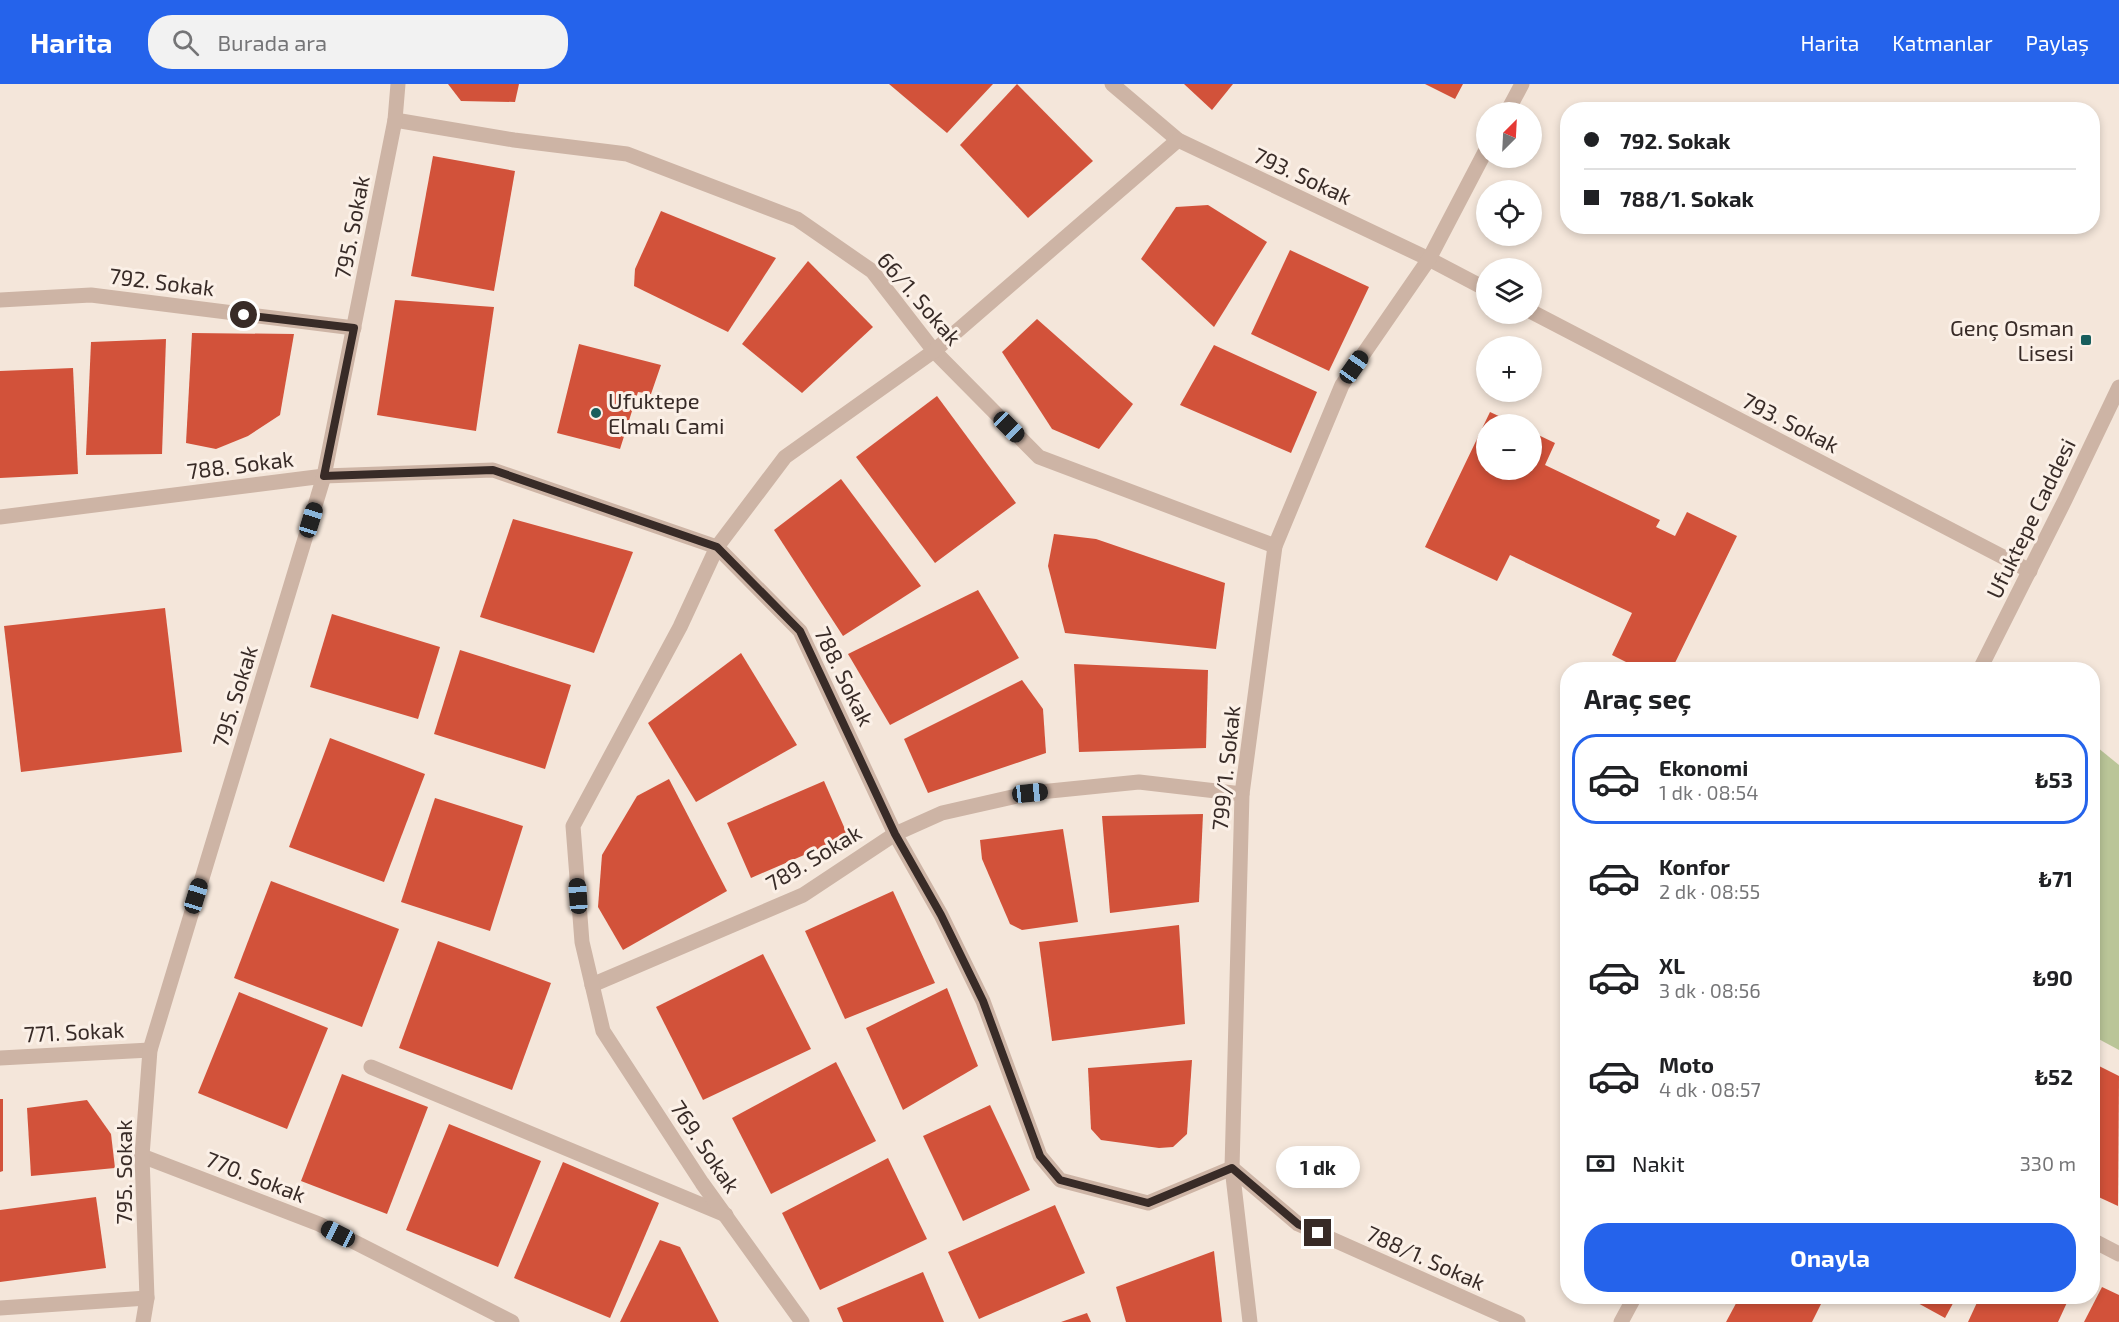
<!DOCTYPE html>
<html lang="tr">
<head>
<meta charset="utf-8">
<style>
	body { margin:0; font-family:"Exo 2",sans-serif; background:#f2f2f2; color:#202124; height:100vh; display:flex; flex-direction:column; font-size:22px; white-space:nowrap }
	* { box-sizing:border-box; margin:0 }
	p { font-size:20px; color:#757577 }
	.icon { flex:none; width:33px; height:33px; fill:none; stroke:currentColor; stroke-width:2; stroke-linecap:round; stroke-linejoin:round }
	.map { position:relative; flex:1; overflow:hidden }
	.side { position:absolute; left:1560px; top:578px; width:540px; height:642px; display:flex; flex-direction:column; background:#fff; border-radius:24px; box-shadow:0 3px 9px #0003 }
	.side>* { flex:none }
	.top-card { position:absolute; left:1560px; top:18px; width:540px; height:132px; border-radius:24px; box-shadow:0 3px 9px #0003; display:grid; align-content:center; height:132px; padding:0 24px; background:#fff }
	.needle { width:39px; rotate:24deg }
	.tools { position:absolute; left:1476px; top:18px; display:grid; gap:12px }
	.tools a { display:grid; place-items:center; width:66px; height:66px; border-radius:50%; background:#fff; box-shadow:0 3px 9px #0003; font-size:30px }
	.end { position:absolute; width:27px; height:27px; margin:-14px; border:8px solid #382b27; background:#fff; box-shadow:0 0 0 3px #fff }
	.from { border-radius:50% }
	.bubble { position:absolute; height:42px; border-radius:21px; background:#fff; box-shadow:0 3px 9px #0003; font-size:20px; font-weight:700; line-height:42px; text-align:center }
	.car { position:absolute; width:18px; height:36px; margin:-18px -9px; border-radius:8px; box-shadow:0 0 4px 2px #0007; background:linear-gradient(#222 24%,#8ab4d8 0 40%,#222 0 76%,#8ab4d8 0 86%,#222 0) }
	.top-card b { display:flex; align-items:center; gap:21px; height:57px; font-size:22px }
	.top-card b+b { border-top:2px solid #e0e0e0 }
	.top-card i { width:15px; height:15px; background:#202124 }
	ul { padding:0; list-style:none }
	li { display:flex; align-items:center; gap:18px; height:90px; margin:0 12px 9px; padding:0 12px; border:3px solid transparent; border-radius:24px }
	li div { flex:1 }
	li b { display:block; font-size:22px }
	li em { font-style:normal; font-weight:700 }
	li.current { border-color:#2563eb }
	li>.icon { width:54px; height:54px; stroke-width:1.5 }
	h2 { padding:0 24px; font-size:27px; line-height:72px }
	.pay { display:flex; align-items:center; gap:15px; height:66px; padding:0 24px; font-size:22px }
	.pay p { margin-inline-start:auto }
	.action { display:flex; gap:12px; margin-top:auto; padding:12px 24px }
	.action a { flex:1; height:69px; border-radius:24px; background:#2563eb; color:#fff; font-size:24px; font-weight:700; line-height:69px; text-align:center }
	header { display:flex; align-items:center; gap:36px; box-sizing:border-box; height:84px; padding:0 30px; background:#2563eb; color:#fff }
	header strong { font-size:28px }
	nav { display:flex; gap:33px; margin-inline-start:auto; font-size:21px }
	.search { width:420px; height:54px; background:#f2f2f2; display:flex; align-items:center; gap:15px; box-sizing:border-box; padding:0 21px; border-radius:24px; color:#757577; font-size:22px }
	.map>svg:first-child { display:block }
</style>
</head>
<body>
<header>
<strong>Harita</strong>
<div class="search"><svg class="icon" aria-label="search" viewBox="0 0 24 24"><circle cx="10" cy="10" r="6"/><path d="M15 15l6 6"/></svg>Burada ara</div>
<nav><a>Harita</a><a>Katmanlar</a><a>Paylaş</a></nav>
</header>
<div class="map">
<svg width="2119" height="1238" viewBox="0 0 2119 1238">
	<rect width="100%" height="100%" fill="#f4e6da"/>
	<path fill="#bac598" d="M 2092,659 L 2119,681 L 2119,966 L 2093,952 Z"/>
	<g fill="#d2523a">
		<path d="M 448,0 L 519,0 L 515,18 L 461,17 Z"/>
		<path d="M 889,0 L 993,0 L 947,49 Z"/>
		<path d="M 1017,0 L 1093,77 L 1028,134 L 960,61 Z"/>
		<path d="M 1184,0 L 1233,0 L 1212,26 Z"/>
		<path d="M 1425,0 L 1463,0 L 1455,15 Z"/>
		<path d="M 433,72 L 515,87 L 494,207 L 411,192 Z"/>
		<path d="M 1208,121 L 1267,158 L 1214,243 L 1141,175 L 1176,123 Z"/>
		<path d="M 661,127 L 776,174 L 728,248 L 634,202 L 635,185 Z"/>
		<path d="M 1290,166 L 1369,203 L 1329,287 L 1251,250 Z"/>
		<path d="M 808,177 L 873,243 L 802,309 L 742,260 Z"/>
		<path d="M 395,216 L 494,223 L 476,347 L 377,331 Z"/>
		<path d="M 1037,235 L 1133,320 L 1099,365 L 1052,345 L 1002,268 Z"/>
		<path d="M 192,249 L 294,250 L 280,331 L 248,352 L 216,365 L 186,359 Z"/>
		<path d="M 166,255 L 162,370 L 86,371 L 91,258 Z"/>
		<path d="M 579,260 L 661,281 L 651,310 L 638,308 L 620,365 L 557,349 Z"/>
		<path d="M 1214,261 L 1317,308 L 1291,369 L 1180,321 Z"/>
		<path d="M 73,284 L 78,390 L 0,394 L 0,287 Z"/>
		<path d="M 937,312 L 1016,419 L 935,479 L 856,373 Z"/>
		<path d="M 1490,328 L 1516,340 L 1486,340 L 1486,386 L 1532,386 L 1532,348 L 1555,359 L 1545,381 L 1660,436 L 1656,443 L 1675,452 L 1687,428 L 1737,452 L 1672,585 L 1640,585 L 1612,571 L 1632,529 L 1510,471 L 1497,497 L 1425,463 Z"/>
		<path d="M 841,395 L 921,502 L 843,552 L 774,446 Z"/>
		<path d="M 513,435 L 633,468 L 594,569 L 480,533 Z"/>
		<path d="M 1054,450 L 1096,455 L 1225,499 L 1216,565 L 1065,549 L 1048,482 Z"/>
		<path d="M 978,506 L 1019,574 L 890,641 L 848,570 Z"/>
		<path d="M 165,524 L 182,668 L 21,688 L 4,542 Z"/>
		<path d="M 332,530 L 440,563 L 418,635 L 310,603 Z"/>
		<path d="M 460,566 L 571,601 L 545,685 L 434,650 Z"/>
		<path d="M 741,569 L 797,661 L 696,718 L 648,639 Z"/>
		<path d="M 1074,580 L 1208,586 L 1206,664 L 1079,668 Z"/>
		<path d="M 1022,596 L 1043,625 L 1046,669 L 928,709 L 904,655 Z"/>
		<path d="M 330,654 L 425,690 L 384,798 L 289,763 Z"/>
		<path d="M 669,695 L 727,807 L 623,866 L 598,823 L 602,771 L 637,712 Z"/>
		<path d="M 824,697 L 848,752 L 751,794 L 727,739 Z"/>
		<path d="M 435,714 L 523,742 L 490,847 L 401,818 Z"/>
		<path d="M 1203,730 L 1199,818 L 1110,829 L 1102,732 Z"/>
		<path d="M 1063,745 L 1078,838 L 1022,846 L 1010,840 L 982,775 L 980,756 Z"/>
		<path d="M 271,797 L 399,845 L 362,943 L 234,894 Z"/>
		<path d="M 893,807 L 935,899 L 845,935 L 805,847 Z"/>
		<path d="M 1179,841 L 1185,940 L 1052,957 L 1039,858 Z"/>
		<path d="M 438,857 L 551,899 L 512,1006 L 399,964 Z"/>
		<path d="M 763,870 L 811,965 L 703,1016 L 656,923 Z"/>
		<path d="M 947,904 L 978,982 L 903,1026 L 866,944 Z"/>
		<path d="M 239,908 L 328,944 L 287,1045 L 198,1009 Z"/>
		<path d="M 1192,976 L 1187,1050 L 1173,1063 L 1159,1064 L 1101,1056 L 1091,1045 L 1088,984 Z"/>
		<path d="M 836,978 L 876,1057 L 771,1110 L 732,1034 Z"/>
		<path d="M 2099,982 L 2119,992 L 2118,1122 L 2092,1110 L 2092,995 Z"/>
		<path d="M 342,990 L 428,1023 L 387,1130 L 301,1097 Z"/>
		<path d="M 0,1015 L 3,1015 L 3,1087 L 0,1088 Z"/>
		<path d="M 87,1016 L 111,1050 L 115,1084 L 31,1092 L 27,1024 Z"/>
		<path d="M 990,1021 L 1030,1106 L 963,1137 L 923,1052 Z"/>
		<path d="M 449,1040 L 541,1077 L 498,1183 L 406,1146 Z"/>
		<path d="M 888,1074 L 927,1155 L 820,1206 L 782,1129 Z"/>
		<path d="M 563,1078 L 659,1119 L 610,1234 L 514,1194 Z"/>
		<path d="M 96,1113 L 106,1184 L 0,1198 L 0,1126 Z"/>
		<path d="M 1055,1121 L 1085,1189 L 979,1235 L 948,1168 Z"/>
		<path d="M 660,1156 L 680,1163 L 719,1238 L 620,1238 Z"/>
		<path d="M 1214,1167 L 1222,1238 L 1126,1238 L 1116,1203 Z"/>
		<path d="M 923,1188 L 944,1238 L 843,1238 L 837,1224 Z"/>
		<path d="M 2102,1203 L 2119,1211 L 2119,1238 L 2084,1238 Z"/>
		<path d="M 1740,1212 L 1806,1212 L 1821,1220 L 1812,1238 L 1726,1238 Z"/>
		<path d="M 1905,1212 L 1957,1212 L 1945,1234 Z"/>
		<path d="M 1980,1212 L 2070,1212 L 2058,1238 L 1968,1238 Z"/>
		<path d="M 1087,1229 L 1091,1238 L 1061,1238 Z"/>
	</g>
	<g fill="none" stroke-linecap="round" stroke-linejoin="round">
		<g stroke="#cdb4a5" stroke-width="15">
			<path d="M 1112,0 L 1178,56 L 1429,175 L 1486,205"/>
			<path d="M 1507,28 L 1522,0"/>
			<path d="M 395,36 L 514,56 L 627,70 L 797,135 L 872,187 L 934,267 L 1039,373 L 1275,462"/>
			<path d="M 0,216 L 91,211 L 354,244"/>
			<path d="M 1532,228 L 2030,487"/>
			<path d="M 0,433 L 324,392 L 493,386 L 717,463 L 800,547 L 895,750 L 941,831 L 983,917 L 1040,1072 L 1060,1096 L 1148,1119 L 1232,1084 L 1298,1140 L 1518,1238"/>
			<path d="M 592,901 L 803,811 L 895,750 L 942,729 L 1030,709 L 1139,698 L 1242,710"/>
			<path d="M 0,974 L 150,966"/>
			<path d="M 371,983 L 726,1131"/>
			<path d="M 142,1072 L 319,1140 L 512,1238"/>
			<path d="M 2092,1156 L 2119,1170"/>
			<path d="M 0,1224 L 147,1214"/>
			<path d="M 143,1238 L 147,1214 L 142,1072 L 150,966 L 324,392 L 395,36 L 398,0"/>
			<path d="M 802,1238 L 702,1099 L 603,947 L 582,858 L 573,742 L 680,543 L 717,463 L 785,373 L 934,267 L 1178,56"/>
			<path d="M 1250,1238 L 1232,1084 L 1242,710 L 1275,462 L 1342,301 L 1429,175 L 1486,66"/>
		</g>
		<g stroke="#cdb4a5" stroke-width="15">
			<path d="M 1980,585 L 2065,416 L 2119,303"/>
			<path d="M 1621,1238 L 1635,1212"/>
		</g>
	</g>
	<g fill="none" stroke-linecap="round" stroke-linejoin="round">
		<path stroke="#382b27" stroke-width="8" d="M 244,231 L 354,244 L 324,392 L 493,386 L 717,463 L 800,547 L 895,750 L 941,831 L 983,917 L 1040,1072 L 1060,1096 L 1148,1119 L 1232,1084 L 1298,1140 L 1318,1149"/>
	</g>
	<g fill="#185e5d" stroke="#fbf0e7" stroke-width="2">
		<rect x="2080" y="250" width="12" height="12" rx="3"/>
		<circle cx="596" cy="329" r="6"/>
	</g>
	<g text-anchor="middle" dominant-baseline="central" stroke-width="6" stroke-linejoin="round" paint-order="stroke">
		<g font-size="22" fill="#382b27" stroke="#fbf0e7">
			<text transform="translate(1303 91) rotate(25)">793. Sokak</text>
			<text transform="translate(351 143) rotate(-79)">795. Sokak</text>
			<text transform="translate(162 197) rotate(7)">792. Sokak</text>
			<text transform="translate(920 214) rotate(49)">66/1. Sokak</text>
			<text transform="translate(1791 338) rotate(27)">793. Sokak</text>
			<text transform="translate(240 380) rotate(-7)">788. Sokak</text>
			<text transform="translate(2030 434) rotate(-64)">Ufuktepe Caddesi</text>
			<text transform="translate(845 592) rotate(64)">788. Sokak</text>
			<text transform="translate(234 612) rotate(-73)">795. Sokak</text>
			<text transform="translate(1225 684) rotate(-84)">799/1. Sokak</text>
			<text transform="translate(813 773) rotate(-31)">789. Sokak</text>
			<text transform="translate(74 947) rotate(-3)">771. Sokak</text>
			<text transform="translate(706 1062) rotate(56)">769. Sokak</text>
			<text transform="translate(123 1088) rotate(-90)">795. Sokak</text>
			<text transform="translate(256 1092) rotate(21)">770. Sokak</text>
			<text transform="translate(1426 1173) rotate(24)">788/1. Sokak</text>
		</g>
		<g font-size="22" fill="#382b27" stroke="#fbf0e7" text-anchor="end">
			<text x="2074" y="243">Genç Osman<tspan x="2074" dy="25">Lisesi</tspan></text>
			<text x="608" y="316" text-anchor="start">Ufuktepe<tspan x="608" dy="25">Elmalı Cami</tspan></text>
		</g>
	</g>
</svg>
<div class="tools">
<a><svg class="needle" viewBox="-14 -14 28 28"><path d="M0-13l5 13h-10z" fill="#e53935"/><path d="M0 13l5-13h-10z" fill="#757577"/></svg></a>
<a><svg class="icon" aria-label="locate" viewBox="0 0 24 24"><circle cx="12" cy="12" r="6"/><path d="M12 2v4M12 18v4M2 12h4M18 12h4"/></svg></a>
<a><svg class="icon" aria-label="layers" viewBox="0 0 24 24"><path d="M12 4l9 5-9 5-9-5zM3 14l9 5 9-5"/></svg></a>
<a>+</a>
<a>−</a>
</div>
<i class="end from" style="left:244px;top:231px"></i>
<i class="end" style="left:1318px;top:1149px"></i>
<div class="bubble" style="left:1276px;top:1062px;width:84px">1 dk</div>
<i class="car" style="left:1354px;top:283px;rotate:35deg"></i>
<i class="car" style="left:1009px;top:343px;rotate:135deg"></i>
<i class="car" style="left:311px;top:436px;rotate:17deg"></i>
<i class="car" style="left:1030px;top:709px;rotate:84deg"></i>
<i class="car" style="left:196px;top:812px;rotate:17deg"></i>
<i class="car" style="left:578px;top:812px;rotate:356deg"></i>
<i class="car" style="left:338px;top:1150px;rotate:297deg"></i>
<div class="top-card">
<b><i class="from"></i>792. Sokak</b>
<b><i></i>788/1. Sokak</b>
</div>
<section class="side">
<h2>Araç seç</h2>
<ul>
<li class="current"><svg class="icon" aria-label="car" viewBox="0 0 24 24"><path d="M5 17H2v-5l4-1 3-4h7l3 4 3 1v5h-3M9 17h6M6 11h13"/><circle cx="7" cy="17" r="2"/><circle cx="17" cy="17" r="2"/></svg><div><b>Ekonomi</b><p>1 dk · 08:54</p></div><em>₺53</em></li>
<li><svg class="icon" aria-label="car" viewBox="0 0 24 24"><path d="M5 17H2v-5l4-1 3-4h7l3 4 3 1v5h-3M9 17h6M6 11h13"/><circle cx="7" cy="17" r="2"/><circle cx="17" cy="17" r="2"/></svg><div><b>Konfor</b><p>2 dk · 08:55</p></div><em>₺71</em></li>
<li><svg class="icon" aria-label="car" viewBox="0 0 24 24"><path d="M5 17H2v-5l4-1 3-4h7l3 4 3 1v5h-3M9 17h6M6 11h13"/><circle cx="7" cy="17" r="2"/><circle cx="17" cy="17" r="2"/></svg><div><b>XL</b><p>3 dk · 08:56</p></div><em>₺90</em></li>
<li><svg class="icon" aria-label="car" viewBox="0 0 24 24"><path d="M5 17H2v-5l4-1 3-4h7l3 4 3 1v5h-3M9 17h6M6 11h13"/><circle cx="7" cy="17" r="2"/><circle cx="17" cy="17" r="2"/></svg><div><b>Moto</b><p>4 dk · 08:57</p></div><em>₺52</em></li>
</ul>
<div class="pay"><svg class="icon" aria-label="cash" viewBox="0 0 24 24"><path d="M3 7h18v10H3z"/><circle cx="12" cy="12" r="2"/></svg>Nakit<p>330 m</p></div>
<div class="action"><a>Onayla</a></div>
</section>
</div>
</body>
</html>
